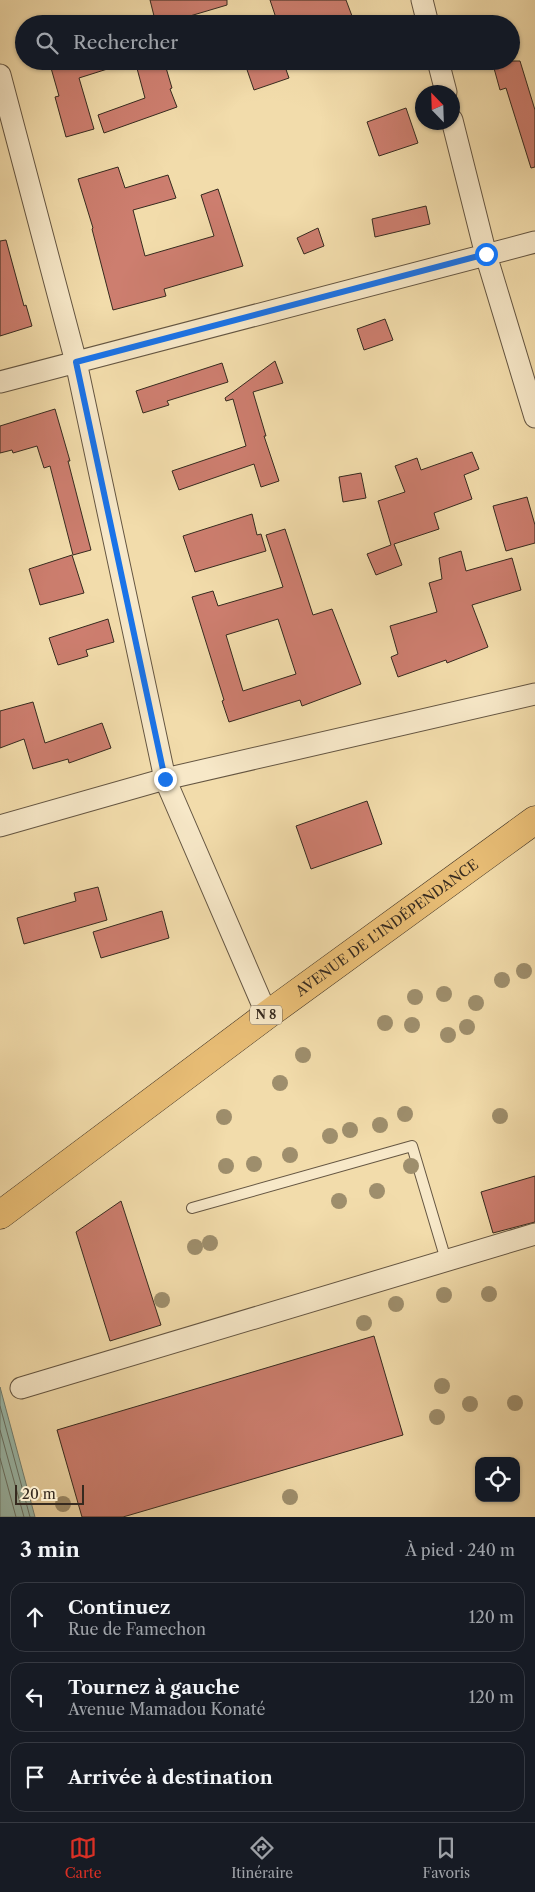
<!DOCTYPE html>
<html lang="fr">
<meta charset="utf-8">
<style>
body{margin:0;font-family:"Libre Caslon Text",serif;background:#242831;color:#f1f3f6}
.controls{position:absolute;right:15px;bottom:15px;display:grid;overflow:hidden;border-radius:10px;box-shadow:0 1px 4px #0004}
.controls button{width:45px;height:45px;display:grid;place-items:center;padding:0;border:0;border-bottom:1px solid #363941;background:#171b24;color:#f1f3f6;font:25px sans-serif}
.compass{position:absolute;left:415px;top:85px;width:45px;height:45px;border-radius:50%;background:#171b24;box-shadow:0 1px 4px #0004;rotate:337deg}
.scale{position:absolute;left:15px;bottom:12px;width:69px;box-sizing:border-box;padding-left:5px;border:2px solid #362a1f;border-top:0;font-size:14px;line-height:18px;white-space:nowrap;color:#362a1f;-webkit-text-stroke:4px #f7e8c8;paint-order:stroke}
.stop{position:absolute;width:15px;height:15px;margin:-11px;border:4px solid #1a73e8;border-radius:50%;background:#fff}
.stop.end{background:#1a73e8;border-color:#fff;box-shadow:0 1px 5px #0008}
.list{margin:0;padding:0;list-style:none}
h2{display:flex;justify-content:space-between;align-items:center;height:65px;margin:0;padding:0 20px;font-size:21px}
h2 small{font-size:16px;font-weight:400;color:#9ea1a6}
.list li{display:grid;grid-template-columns:32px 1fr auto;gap:15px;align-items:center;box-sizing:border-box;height:70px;margin:0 10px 10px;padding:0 10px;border:1px solid #363941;border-radius:15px}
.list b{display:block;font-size:19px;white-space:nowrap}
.list p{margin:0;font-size:16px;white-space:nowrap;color:#9ea1a6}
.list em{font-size:16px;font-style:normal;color:#9ea1a6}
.icon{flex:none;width:28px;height:28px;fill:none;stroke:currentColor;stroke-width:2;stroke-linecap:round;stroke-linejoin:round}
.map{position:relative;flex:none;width:535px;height:1517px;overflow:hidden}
.search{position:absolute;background:#171b24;box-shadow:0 1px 4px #0004;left:15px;right:15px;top:15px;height:55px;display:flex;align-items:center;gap:12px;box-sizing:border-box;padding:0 18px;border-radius:28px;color:#9ea1a6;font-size:19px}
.sheet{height:305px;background:#171b24}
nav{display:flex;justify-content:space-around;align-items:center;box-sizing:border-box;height:70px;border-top:1px solid #363941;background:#171b24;font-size:14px;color:#9ea1a6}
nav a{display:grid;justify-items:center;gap:2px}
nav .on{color:#d93025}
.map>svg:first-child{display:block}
.water{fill:#9bbbad;stroke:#738174}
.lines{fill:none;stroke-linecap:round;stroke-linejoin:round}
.shore{stroke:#687266;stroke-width:1}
.building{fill:#cd7e6f;stroke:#362a1f;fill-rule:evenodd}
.service-casing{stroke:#655642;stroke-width:12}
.minor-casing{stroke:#655642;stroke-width:23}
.trunk-casing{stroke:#362a1f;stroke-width:29}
.service{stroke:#f7e8c8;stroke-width:10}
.minor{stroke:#f7e8c8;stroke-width:21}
.trunk{stroke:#e9be76;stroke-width:28}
.tree{fill:#9e8e6c}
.route{stroke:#1a73e8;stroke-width:6}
.labels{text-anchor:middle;stroke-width:5;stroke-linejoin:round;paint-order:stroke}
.shield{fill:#f7e8c8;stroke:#706352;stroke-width:1}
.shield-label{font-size:12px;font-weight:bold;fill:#362a1f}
.street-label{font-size:14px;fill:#362a1f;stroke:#f7e8c8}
</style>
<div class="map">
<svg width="535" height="1517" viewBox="0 0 535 1517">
<rect width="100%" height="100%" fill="#f2dcab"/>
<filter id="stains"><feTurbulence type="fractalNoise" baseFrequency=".004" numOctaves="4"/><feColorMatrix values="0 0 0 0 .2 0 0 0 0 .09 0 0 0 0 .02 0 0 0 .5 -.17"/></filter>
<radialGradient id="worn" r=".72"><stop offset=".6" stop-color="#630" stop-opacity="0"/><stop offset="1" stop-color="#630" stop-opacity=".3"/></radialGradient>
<!-- water -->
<path class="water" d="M0 1387 35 1517H0Z"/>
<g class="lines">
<!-- shore -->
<path class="shore" d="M0 1406 30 1517
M0 1430 24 1517
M0 1458 16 1517"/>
</g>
<!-- building -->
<path class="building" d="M150 0H227V5L163 24H156Z
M270 0H346L355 24H278Z
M49 61H119L120 65 79 78 94 129 66 137 55 97 59 96Z
M135 61H164L172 88 170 89 177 107 104 133 98 115 145 98Z
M244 61H283L289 78 254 90Z
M492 61H520L535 110V167L531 168 506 88 500 90Z
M406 108 418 143 379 156 367 122Z
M118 167 125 188 168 175 176 198 133 210 145 256 214 236 201 195 218 189 243 266 164 289 166 296 113 310 92 229 93 228 78 179Z
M426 206 430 224 375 237 372 219Z
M318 228 324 246 304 254 297 238Z
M6 240 24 306 26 305 32 326 0 336V241Z
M385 319 393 340 364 350 357 329Z
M275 361 283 383 253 392 266 436H264L279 481 261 487 254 464 179 490 172 471 246 446 233 399 226 401 225 398Z
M222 363 228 382 167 401 169 405 143 413 136 391Z
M55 409 70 461H68L91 550 73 555 50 466 44 468 37 446 13 453 12 450 0 453V426Z
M472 452 479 469 464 475 472 499 434 513 439 529 394 544 402 565 376 575 367 554 391 545 378 501 405 492 395 466 417 458 421 470Z
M361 473 366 498 343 502 339 477Z
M527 497 535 525V543L506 551 493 506Z
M252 514 257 535 261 534 266 551 195 572 183 536Z
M285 529 313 615 332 609 361 684 302 706 300 700 229 722 222 701 224 700 192 597 213 591 218 606 283 587 266 535ZM278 619 296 674 243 691 226 635Z
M461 551 466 571 512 558 521 590 472 605 488 647 447 663 446 660 398 677 391 657 398 654 390 626 437 612 429 583 442 579 439 558Z
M72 555 84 593 40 605 29 569Z
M108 619 114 642 86 650 88 656 58 665 49 638Z
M33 702 45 743 102 723 111 748 69 763 68 759 33 769 24 739 0 748V711Z
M367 801 382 844 311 869 296 826Z
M98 887 107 920 24 944 17 918 76 901 74 893Z
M162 911 169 938 101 958 93 932Z
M535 1176V1222L493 1233 481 1192Z
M121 1201 161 1325 110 1341 76 1232Z
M374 1336 403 1435 123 1517H82L57 1430Z"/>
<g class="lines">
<!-- service casing -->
<g class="service-casing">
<path id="service" d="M192 1208 412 1146 446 1260"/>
</g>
<!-- minor casing -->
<g class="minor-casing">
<path id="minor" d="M422 0 428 24
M438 61 446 92
M0 75 76 362 165 779 267 1015
M452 120 486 255 535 417
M0 382 535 242
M0 826 165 779 535 694
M21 1388 535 1234"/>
</g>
<!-- trunk casing -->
<g class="trunk-casing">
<g id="trunk">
<path id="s1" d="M0 1215 267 1015 535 820"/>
</g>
</g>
<!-- service -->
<use href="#service" class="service"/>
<!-- minor -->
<use href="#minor" class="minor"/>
<!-- trunk -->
<use href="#trunk" class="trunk"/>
</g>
<!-- trees -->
<g class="tree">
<circle cx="524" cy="971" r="8"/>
<circle cx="502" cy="980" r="8"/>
<circle cx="444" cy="994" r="8"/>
<circle cx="415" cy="997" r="8"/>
<circle cx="476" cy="1003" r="8"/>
<circle cx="385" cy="1023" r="8"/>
<circle cx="412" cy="1025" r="8"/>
<circle cx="467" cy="1027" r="8"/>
<circle cx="448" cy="1035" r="8"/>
<circle cx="303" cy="1055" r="8"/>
<circle cx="280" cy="1083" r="8"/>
<circle cx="405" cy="1114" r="8"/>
<circle cx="500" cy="1116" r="8"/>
<circle cx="224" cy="1117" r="8"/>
<circle cx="380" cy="1125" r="8"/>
<circle cx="350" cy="1130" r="8"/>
<circle cx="330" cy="1136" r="8"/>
<circle cx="290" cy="1155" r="8"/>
<circle cx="254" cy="1164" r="8"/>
<circle cx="226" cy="1166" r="8"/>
<circle cx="411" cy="1166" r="8"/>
<circle cx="377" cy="1191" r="8"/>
<circle cx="339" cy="1201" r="8"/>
<circle cx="210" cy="1243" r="8"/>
<circle cx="195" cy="1247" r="8"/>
<circle cx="489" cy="1294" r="8"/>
<circle cx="444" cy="1295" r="8"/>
<circle cx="162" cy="1300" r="8"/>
<circle cx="396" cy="1304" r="8"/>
<circle cx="364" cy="1323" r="8"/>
<circle cx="442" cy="1386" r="8"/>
<circle cx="515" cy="1403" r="8"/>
<circle cx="470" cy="1404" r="8"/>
<circle cx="437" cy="1417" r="8"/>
<circle cx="290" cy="1497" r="8"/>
<circle cx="63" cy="1504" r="8"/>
</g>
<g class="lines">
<!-- route -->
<path class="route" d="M165 779 76 362 486 254"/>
</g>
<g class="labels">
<!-- shield labels -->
<rect class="shield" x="250" y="1005.5" width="32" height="19" rx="4"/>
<g class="shield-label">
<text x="266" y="1019">N 8</text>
</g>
<!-- street labels -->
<g class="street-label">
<text dy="5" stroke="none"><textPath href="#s1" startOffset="482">AVENUE DE L'INDÉPENDANCE</textPath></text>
</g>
</g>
<rect width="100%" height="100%" filter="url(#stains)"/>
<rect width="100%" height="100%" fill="url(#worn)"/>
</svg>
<div class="controls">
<button><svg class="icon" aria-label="locate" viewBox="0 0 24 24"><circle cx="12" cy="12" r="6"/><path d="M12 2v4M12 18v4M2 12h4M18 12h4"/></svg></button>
</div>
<svg class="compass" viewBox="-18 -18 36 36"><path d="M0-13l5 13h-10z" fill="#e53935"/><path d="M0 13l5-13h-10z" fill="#9ea1a6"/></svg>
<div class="scale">20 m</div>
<div class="stop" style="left:486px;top:254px"></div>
<div class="stop end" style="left:165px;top:779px"></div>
<div class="search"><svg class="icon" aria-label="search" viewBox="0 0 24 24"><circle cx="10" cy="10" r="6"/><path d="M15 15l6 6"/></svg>Rechercher</div>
</div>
<section class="sheet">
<h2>3 min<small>À pied · 240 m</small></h2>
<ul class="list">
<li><svg class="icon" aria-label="ahead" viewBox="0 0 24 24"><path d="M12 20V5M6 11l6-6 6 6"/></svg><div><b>Continuez</b><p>Rue de Famechon</p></div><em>120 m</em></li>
<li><svg class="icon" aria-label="left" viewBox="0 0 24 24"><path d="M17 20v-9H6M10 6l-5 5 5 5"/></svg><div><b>Tournez à gauche</b><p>Avenue Mamadou Konaté</p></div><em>120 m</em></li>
<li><svg class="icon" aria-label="arrive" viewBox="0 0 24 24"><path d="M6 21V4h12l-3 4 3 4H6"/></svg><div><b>Arrivée à destination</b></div></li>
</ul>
</section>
<nav>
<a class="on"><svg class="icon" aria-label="map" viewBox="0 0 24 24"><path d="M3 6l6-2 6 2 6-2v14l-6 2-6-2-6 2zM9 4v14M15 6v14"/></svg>Carte</a>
<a><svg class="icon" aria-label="directions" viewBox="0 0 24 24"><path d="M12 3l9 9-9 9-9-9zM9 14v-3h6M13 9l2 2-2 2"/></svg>Itinéraire</a>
<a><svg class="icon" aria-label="saved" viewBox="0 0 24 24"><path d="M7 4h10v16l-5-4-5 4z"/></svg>Favoris</a>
</nav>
